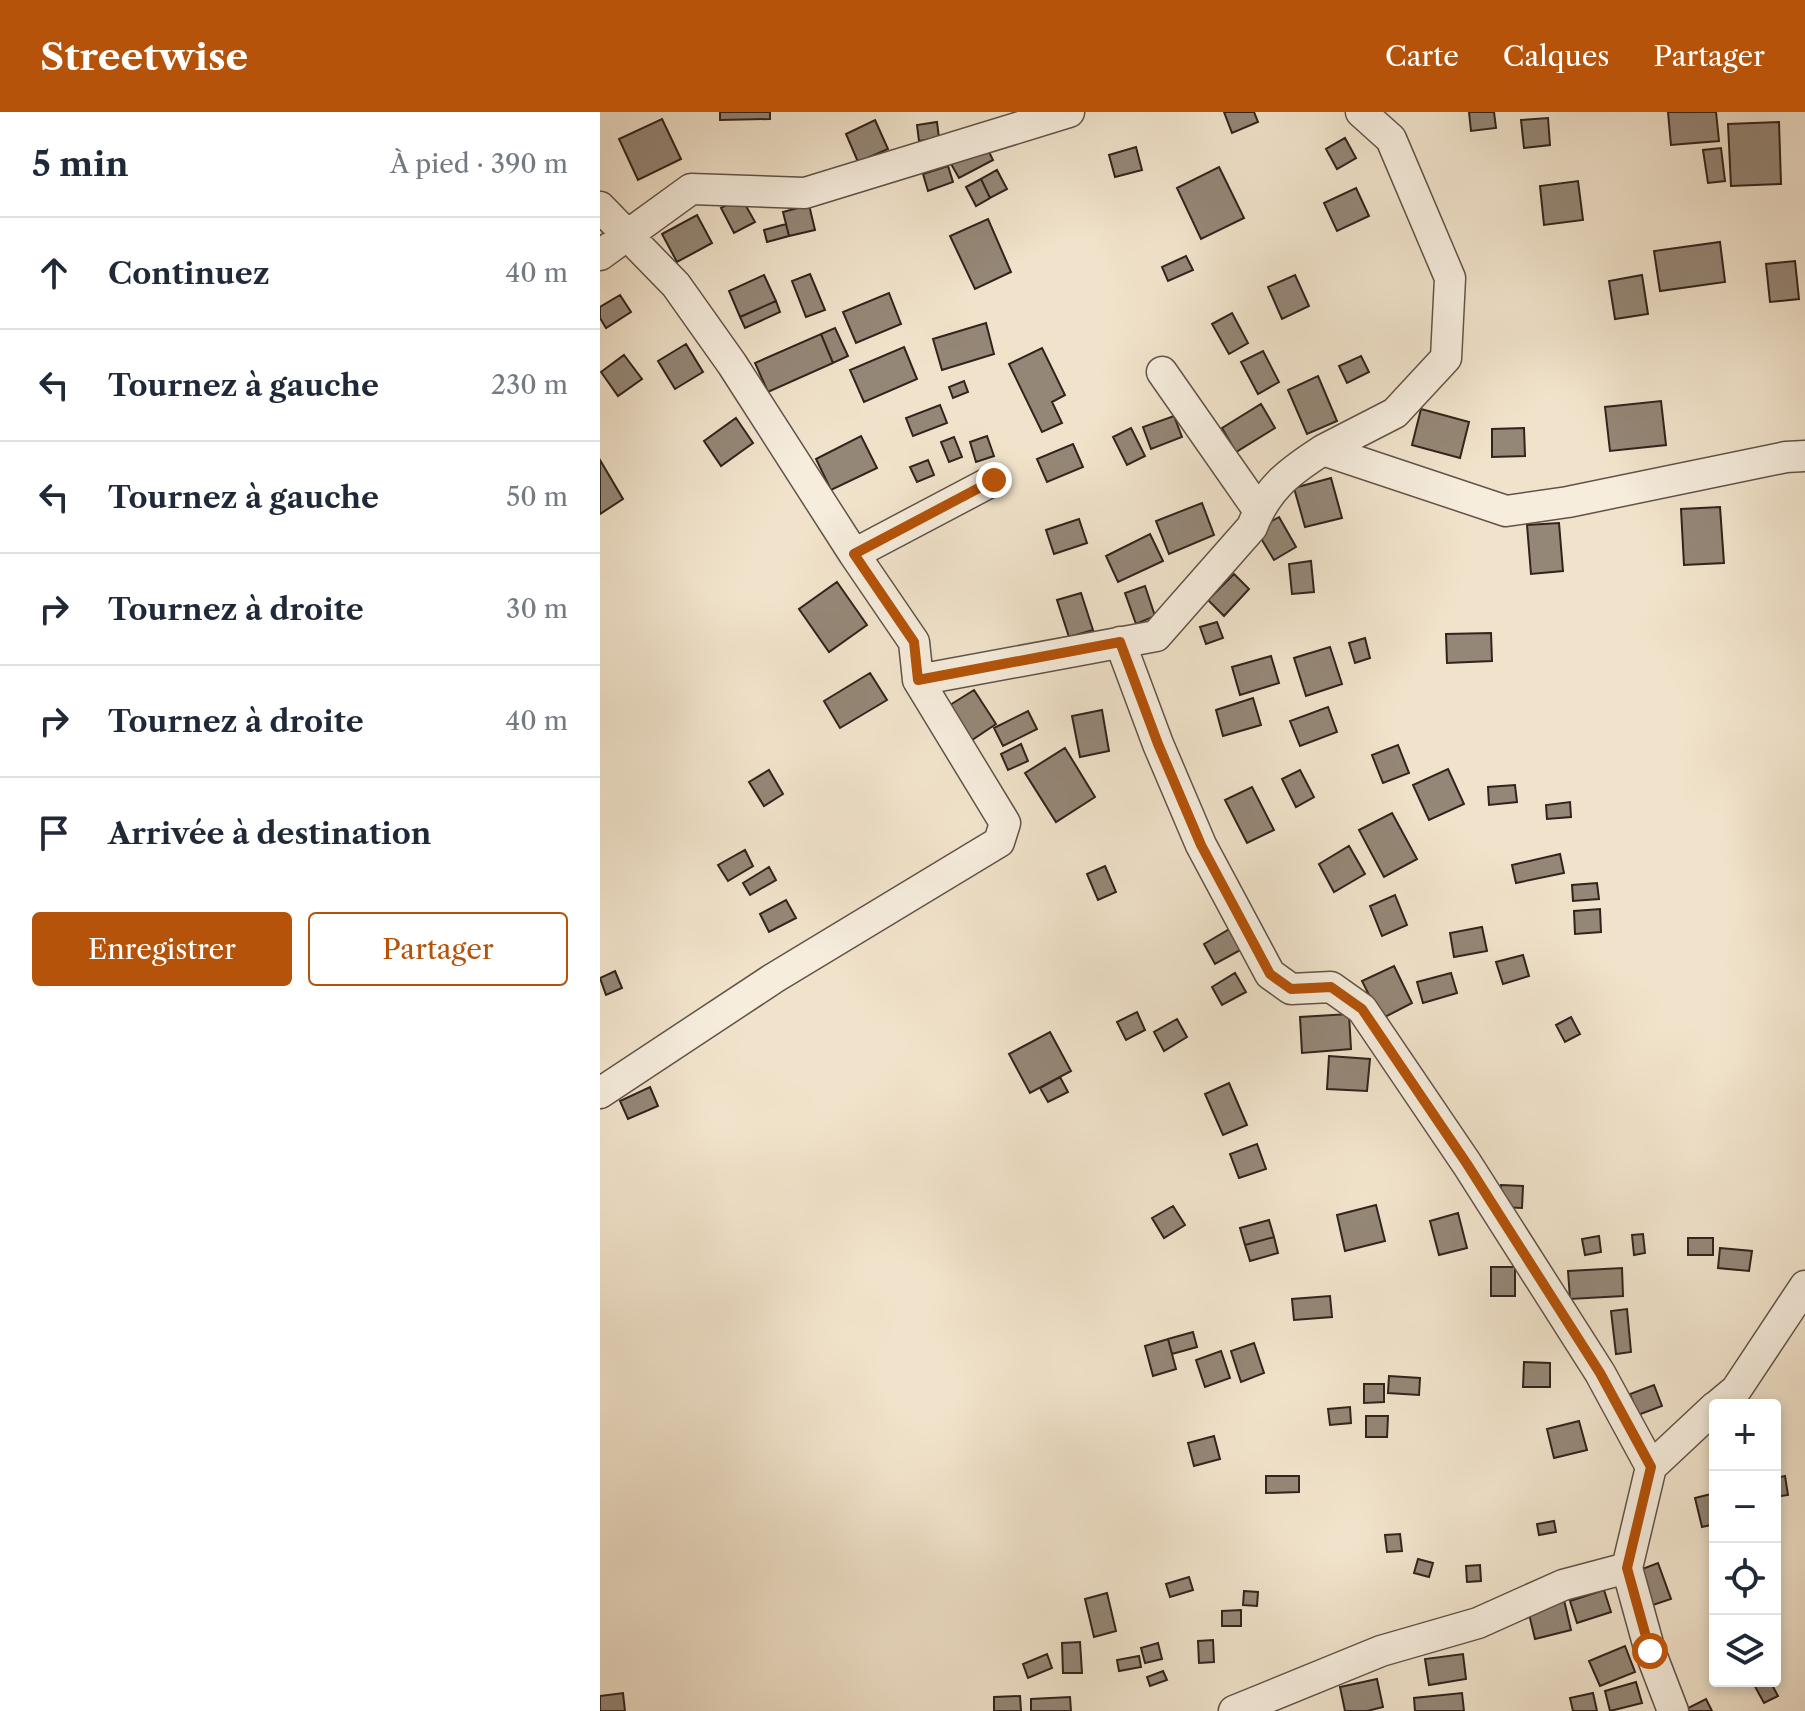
<!DOCTYPE html>
<html lang="fr">
<meta charset="utf-8">
<style>
body{margin:0;font-family:"Libre Caslon Text",serif;background:#f2f2f3;color:#1f2937}
.controls{position:absolute;right:24px;bottom:24px;display:grid;overflow:hidden;border-radius:8px;box-shadow:0 4px 12px #0003}
.controls button{width:72px;height:72px;display:grid;place-items:center;padding:0;border:0;border-bottom:2px solid #e0e1e3;background:#fff;color:#1f2937;font:40px sans-serif}
.stop{position:absolute;width:24px;height:24px;margin:-18px;border:6px solid #b45309;border-radius:50%;background:#fff}
.stop.end{background:#b45309;border-color:#fff;box-shadow:0 2px 8px #0008}
.list{margin:0;padding:0;list-style:none}
h2{display:flex;justify-content:space-between;align-items:center;height:104px;margin:0;padding:0 32px;font-size:34px}
h2 small{font-size:26px;font-weight:400;color:#747a83}
.list li{display:grid;grid-template-columns:52px 1fr auto;gap:24px;align-items:center;box-sizing:border-box;height:112px;padding:0 32px;border-top:2px solid #e0e1e3}
.list b{display:block;font-size:30px;white-space:nowrap}
.list em{font-size:26px;font-style:normal;color:#747a83}
.actions{display:flex;gap:16px;padding:24px 32px}
.actions a{flex:1;padding:18px 0;border:2px solid #b45309;border-radius:8px;text-align:center;font-size:28px;color:#b45309}
.actions .main{background:#b45309;color:#fff}
.icon{flex:none;width:44px;height:44px;fill:none;stroke:currentColor;stroke-width:2;stroke-linecap:round;stroke-linejoin:round}
.map{position:relative;flex:none;width:1205px;height:1599px;overflow:hidden}
header{display:flex;align-items:center;gap:48px;box-sizing:border-box;height:112px;padding:0 40px;background:#b45309;color:#fff}
header strong{font-size:38px}
nav{display:flex;gap:44px;margin-inline-start:auto;font-size:28px}
main{display:flex}
aside{flex:1;background:#fff}
.map>svg:first-child{display:block}
.building{fill:#958777;stroke:#31231d;stroke-width:2}
.lines{fill:none;stroke-linecap:round;stroke-linejoin:round}
.minor-casing{stroke:#615348;stroke-width:33}
.minor{stroke:#f6eddd;stroke-width:30}
.route{stroke:#b45309;stroke-width:10}
</style>
<header>
<strong>Streetwise</strong>
<nav><a>Carte</a><a>Calques</a><a>Partager</a></nav>
</header>
<main>
<aside>
<h2>5 min<small>À pied · 390 m</small></h2>
<ul class="list">
<li><svg class="icon" aria-label="ahead" viewBox="0 0 24 24"><path d="M12 20V5M6 11l6-6 6 6"/></svg><div><b>Continuez</b></div><em>40 m</em></li>
<li><svg class="icon" aria-label="left" viewBox="0 0 24 24"><path d="M17 20v-9H6M10 6l-5 5 5 5"/></svg><div><b>Tournez à gauche</b></div><em>230 m</em></li>
<li><svg class="icon" aria-label="left" viewBox="0 0 24 24"><path d="M17 20v-9H6M10 6l-5 5 5 5"/></svg><div><b>Tournez à gauche</b></div><em>50 m</em></li>
<li><svg class="icon" aria-label="right" viewBox="0 0 24 24"><path d="M7 20v-9h11M14 6l5 5-5 5"/></svg><div><b>Tournez à droite</b></div><em>30 m</em></li>
<li><svg class="icon" aria-label="right" viewBox="0 0 24 24"><path d="M7 20v-9h11M14 6l5 5-5 5"/></svg><div><b>Tournez à droite</b></div><em>40 m</em></li>
<li><svg class="icon" aria-label="arrive" viewBox="0 0 24 24"><path d="M6 21V4h12l-3 4 3 4H6"/></svg><div><b>Arrivée à destination</b></div></li>
</ul>
<div class="actions"><a class="main">Enregistrer</a><a>Partager</a></div>
</aside>
<div class="map">
<svg width="1205" height="1599" viewBox="0 0 1205 1599">
<rect width="100%" height="100%" fill="#f1e3cb"/>
<filter id="stains"><feTurbulence type="fractalNoise" baseFrequency=".0025" numOctaves="4"/><feColorMatrix values="0 0 0 0 .2 0 0 0 0 .09 0 0 0 0 .02 0 0 0 .5 -.17"/></filter>
<radialGradient id="worn" r=".72"><stop offset=".6" stop-color="#630" stop-opacity="0"/><stop offset="1" stop-color="#630" stop-opacity=".3"/></radialGradient>
<!-- building -->
<path class="building" d="M120 0H170V7L120 8Z
M624 0H654L658 10 632 21Z
M869 0H894L896 16 871 19Z
M1068 0H1116L1119 29 1071 33Z
M948 6 950 33 924 36 921 8Z
M62 7 81 47 38 68 19 27Z
M275 8 288 37 258 50 246 22Z
M337 10 339 26 319 29 317 13Z
M1179 10 1181 72 1131 74 1128 12Z
M745 26 756 46 737 57 726 37Z
M386 34 393 48 359 66 351 52Z
M536 35 542 58 515 65 509 43Z
M1121 36 1125 69 1108 71 1103 38Z
M348 54 353 70 328 79 323 62Z
M619 55 644 106 601 127 577 76Z
M397 58 407 77 390 86 381 67Z
M381 67 390 86 376 94 366 75Z
M978 69 983 108 944 113 940 74Z
M756 76 769 104 737 119 724 91Z
M141 85 155 110 134 121 121 96Z
M209 93 215 118 189 124 183 100Z
M97 103 112 131 77 150 62 122Z
M388 107 411 160 375 177 350 124Z
M186 112 189 124 167 130 164 118Z
M1120 130 1125 170 1060 179 1054 139Z
M586 144 593 158 568 169 562 155Z
M1195 149 1199 187 1170 190 1166 152Z
M210 162 225 198 206 205 192 169Z
M164 163 176 189 140 205 129 179Z
M695 163 709 194 682 207 668 175Z
M1042 163 1048 202 1015 207 1009 169Z
M289 181 301 212 256 231 243 200Z
M20 183 31 200 6 216 0 206V195Z
M176 189 180 200 145 216 140 205Z
M632 201 648 231 629 242 612 212Z
M386 211 394 242 342 258 333 227Z
M235 216 248 244 233 251 221 222Z
M221 222 233 251 168 280 155 251Z
M86 232 103 260 75 277 58 249Z
M304 235 317 267 264 290 250 258Z
M442 236 465 283 452 290 462 311 442 320 409 252Z
M663 239 679 270 658 282 641 250Z
M24 243 42 267 18 284 1 260Z
M761 244 769 260 747 271 739 254Z
M718 264 737 309 707 322 688 278Z
M364 269 368 280 353 286 349 275Z
M1061 289 1066 333 1010 339 1005 295Z
M661 292 675 316 636 340 622 316Z
M340 293 347 311 313 324 306 306Z
M821 297 869 310 860 346 812 333Z
M574 304 582 325 551 337 543 315Z
M136 306 153 331 121 354 104 329Z
M531 316 545 344 527 353 513 325Z
M924 316 925 344 892 345V317Z
M261 324 277 356 231 378 216 347Z
M387 324 394 344 376 350 370 330Z
M354 325 362 345 349 350 341 330Z
M473 332 483 355 447 370 437 347Z
M0 348 23 387 0 402Z
M328 348 334 363 317 370 310 355Z
M731 366 742 406 705 415 694 376Z
M602 391 614 423 569 442 556 409Z
M1120 395 1124 451 1084 453 1081 397Z
M679 405 696 435 674 448 656 418Z
M479 407 487 431 454 442 446 418Z
M959 411 963 459 931 462 927 413Z
M550 422 563 449 518 470 506 444Z
M711 449 714 480 692 482 689 452Z
M634 462 649 477 624 504 608 488Z
M237 470 267 513 229 540 199 497Z
M545 474 555 504 536 512 525 481Z
M481 481 493 518 469 525 457 488Z
M617 510 623 526 606 532 600 515Z
M891 521 892 549 847 551 846 522Z
M765 526 770 546 755 551 749 531Z
M730 535 742 572 706 584 694 546Z
M671 544 679 571 640 583 632 555Z
M270 561 287 588 240 616 224 589Z
M374 578 396 612 372 628 350 593Z
M653 586 661 613 623 624 616 598Z
M728 595 737 620 700 634 690 609Z
M502 598 509 639 480 645 472 604Z
M428 599 437 617 403 634 394 616Z
M421 632 428 649 408 658 401 642Z
M798 633 809 661 783 671 772 643Z
M465 636 495 685 456 710 425 661Z
M848 657 864 692 829 708 813 673Z
M169 658 183 682 164 694 149 670Z
M700 658 714 685 696 695 682 667Z
M915 673 917 690 889 693 888 675Z
M652 675 674 718 647 731 625 688Z
M970 690 971 705 947 707 946 693Z
M792 701 817 747 784 765 759 718Z
M749 734 765 762 734 780 719 752Z
M145 738 153 754 128 769 118 753Z
M960 742 964 761 916 771 912 753Z
M505 754 516 780 498 788 487 762Z
M169 755 176 768 150 783 143 771Z
M997 771 999 787 973 789 972 773Z
M795 783 807 813 782 824 770 794Z
M186 788 196 806 169 820 160 802Z
M1000 797 1001 820 975 822 974 799Z
M633 815 644 836 615 852 604 832Z
M882 815 887 839 854 845 850 821Z
M923 843 929 864 903 872 896 850Z
M794 854 812 891 781 907 762 869Z
M15 859 22 876 6 883 0 866Z
M635 861 646 880 622 893 612 875Z
M851 861 857 881 823 891 817 870Z
M537 900 545 918 526 928 517 910Z
M749 902 751 937 702 941 700 905Z
M971 905 980 922 965 930 956 913Z
M577 907 587 925 564 939 554 920Z
M450 920 471 959 430 981 409 942Z
M729 944 770 947 767 979 727 977Z
M460 965 468 980 448 990 440 976Z
M629 971 647 1013 623 1023 605 982Z
M50 975 58 994 28 1007 20 989Z
M657 1032 666 1057 639 1066 630 1042Z
M901 1073 923 1074 922 1096 900 1095Z
M776 1093 785 1129 745 1139 737 1103Z
M573 1094 585 1113 564 1126 552 1106Z
M858 1101 867 1136 839 1143 830 1109Z
M669 1108 674 1125 645 1133 640 1116Z
M1043 1122 1045 1141 1034 1143 1032 1123Z
M999 1124 1001 1140 985 1143 982 1127Z
M674 1125 678 1141 650 1149 645 1133Z
M1088 1126H1113V1143H1088Z
M1120 1136 1152 1139 1149 1159 1118 1156Z
M891 1155H915V1184H891Z
M1022 1156 1023 1184 970 1187 968 1159Z
M730 1184 732 1205 694 1208 692 1187Z
M1027 1197 1031 1240 1016 1242 1011 1199Z
M593 1220 597 1235 572 1242 568 1227Z
M568 1227 576 1257 553 1264 545 1234Z
M654 1231 664 1261 641 1270 631 1239Z
M621 1239 630 1266 605 1275 596 1248Z
M924 1250 950 1251V1275H923Z
M789 1264 820 1266 819 1283 788 1281Z
M764 1272H784V1290L764 1291Z
M1054 1273 1062 1294 1038 1303 1030 1282Z
M750 1295 751 1311 730 1313 728 1297Z
M766 1304H788L787 1325H766Z
M979 1309 987 1338 954 1346 947 1317Z
M614 1324 620 1347 594 1354 588 1331Z
M666 1364H699V1380L666 1381Z
M1185 1364 1188 1383 1175 1385V1366Z
M1115 1381V1412L1102 1415 1095 1386Z
M954 1409 956 1420 939 1423 937 1412Z
M800 1422 802 1439 787 1440 785 1423Z
M818 1447 833 1451 829 1465 814 1461Z
M1058 1451 1071 1487 1041 1497 1029 1462Z
M880 1453 881 1469 867 1470 866 1454Z
M589 1465 593 1478 570 1485 566 1472Z
M1004 1478 1011 1500 977 1511 970 1489Z
M644 1479 658 1480 657 1494 643 1493Z
M507 1481 516 1519 494 1525 485 1487Z
M964 1488 971 1518 935 1527 928 1498Z
M641 1498V1514H622V1499Z
M613 1528 614 1550 599 1551 598 1529Z
M480 1530 482 1561H463L462 1531Z
M558 1531 562 1547 545 1551 541 1536Z
M1025 1534 1035 1560 1000 1574 989 1549Z
M447 1542 452 1556 428 1566 423 1552Z
M863 1542 866 1567 829 1573 825 1547Z
M539 1544 541 1555 519 1559 517 1548Z
M563 1559 567 1568 550 1574 547 1565Z
M777 1567 783 1595 767 1599H745L740 1575Z
M1152 1569H1170L1178 1584 1164 1591Z
M1036 1570 1042 1591 1010 1599 1005 1579Z
M23 1581 25 1599H0V1584Z
M862 1581 864 1599H815L814 1586Z
M993 1581 997 1599H973L970 1586Z
M420 1584 421 1599H394V1585Z
M470 1585 471 1599H431V1587Z
M1106 1587 1112 1599H1084V1598Z"/>
<g class="lines">
<!-- minor casing -->
<g class="minor-casing">
<path id="minor" d="M0 95 76 173 132 252 254 442 314 530 318 568 405 711 399 730 174 866 0 981
M0 143 91 77 205 81 469 0
M562 260 659 399
M723 338 795 301 846 246 850 166 791 27 761 0
M254 442 394 368
M520 530 558 632 601 733 670 862 691 877 731 875 762 897 867 1052 1000 1261 1051 1355 1027 1456 1050 1539 1073 1599
M318 568 556 524 652 415C667 376 689 360 723 338L906 399 968 390 1186 345 1205 344
M1118 1293 1136 1278 1205 1174
M1051 1355 1115 1295
M634 1599 781 1539 878 1511 963 1473 1027 1456"/>
</g>
<!-- minor -->
<use href="#minor" class="minor"/>
</g>
<g class="lines">
<!-- route -->
<path class="route" d="M394 368 254 442 314 530 318 568 520 530 558 632 601 733 670 862 691 877 731 875 762 897 867 1052 1000 1261 1051 1355 1027 1456 1050 1539"/>
</g>
<rect width="100%" height="100%" filter="url(#stains)"/>
<rect width="100%" height="100%" fill="url(#worn)"/>
</svg>
<div class="controls">
<button>+</button>
<button>−</button>
<button><svg class="icon" aria-label="locate" viewBox="0 0 24 24"><circle cx="12" cy="12" r="6"/><path d="M12 2v4M12 18v4M2 12h4M18 12h4"/></svg></button>
<button><svg class="icon" aria-label="layers" viewBox="0 0 24 24"><path d="M12 4l9 5-9 5-9-5zM3 14l9 5 9-5"/></svg></button>
</div>
<div class="stop" style="left:1050px;top:1539px"></div>
<div class="stop end" style="left:394px;top:368px"></div>
</div>
</main>
